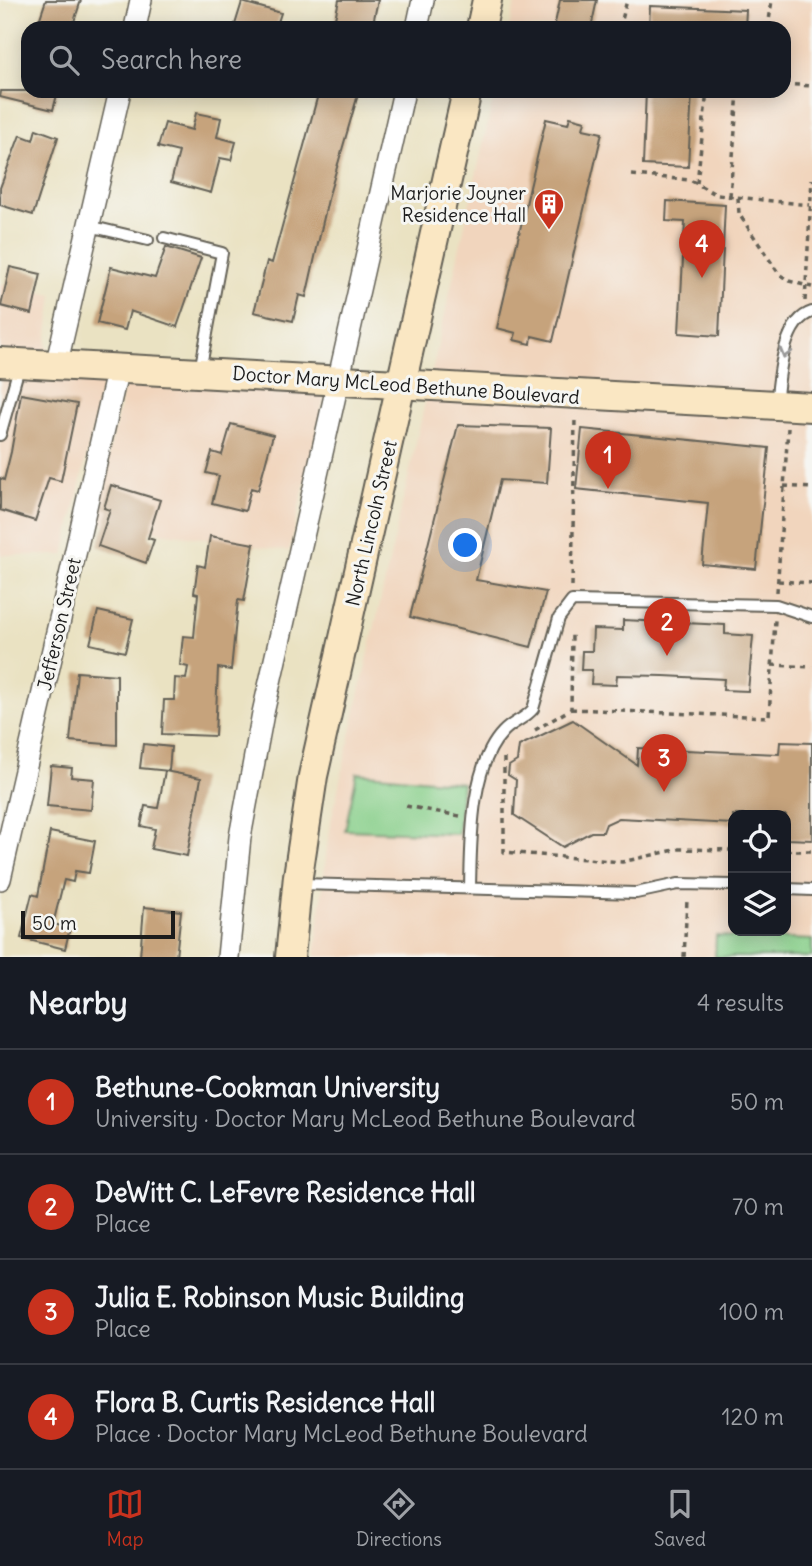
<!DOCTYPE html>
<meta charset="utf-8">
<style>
body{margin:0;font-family:Delius,sans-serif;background:#242831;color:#f1f3f6}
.controls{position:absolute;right:21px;bottom:21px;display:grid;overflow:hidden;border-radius:14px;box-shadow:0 4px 18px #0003}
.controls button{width:63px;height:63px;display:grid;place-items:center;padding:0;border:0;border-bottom:2px solid #363941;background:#171b24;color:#f1f3f6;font:35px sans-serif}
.scale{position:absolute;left:21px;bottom:18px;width:154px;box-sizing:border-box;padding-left:7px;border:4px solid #1c1c1c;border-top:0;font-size:19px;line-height:24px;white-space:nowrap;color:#1c1c1c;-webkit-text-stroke:5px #f6f6f2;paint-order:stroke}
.you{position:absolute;left:466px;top:546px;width:24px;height:24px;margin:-18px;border:5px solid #fff;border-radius:50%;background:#1a73e8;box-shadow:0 0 0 10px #1a73e833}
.badge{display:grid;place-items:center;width:46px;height:46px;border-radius:50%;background:#c8321e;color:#fff;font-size:23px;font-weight:700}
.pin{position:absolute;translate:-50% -58px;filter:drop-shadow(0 2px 4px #0008)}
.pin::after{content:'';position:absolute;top:37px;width:24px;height:21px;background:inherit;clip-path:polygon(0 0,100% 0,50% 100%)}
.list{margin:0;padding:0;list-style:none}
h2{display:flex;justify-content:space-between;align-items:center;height:91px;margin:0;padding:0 28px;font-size:30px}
h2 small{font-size:23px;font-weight:400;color:#9ea1a6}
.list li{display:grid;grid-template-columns:46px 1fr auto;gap:21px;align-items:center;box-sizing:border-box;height:105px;padding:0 28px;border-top:2px solid #363941}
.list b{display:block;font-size:26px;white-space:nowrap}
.list p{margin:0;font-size:23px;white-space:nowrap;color:#9ea1a6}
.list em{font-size:23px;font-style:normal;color:#9ea1a6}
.icon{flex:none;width:38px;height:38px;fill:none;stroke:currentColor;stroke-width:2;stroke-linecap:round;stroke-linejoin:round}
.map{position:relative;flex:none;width:812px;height:957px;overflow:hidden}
.search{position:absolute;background:#171b24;box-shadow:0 4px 18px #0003;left:21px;right:21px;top:21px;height:77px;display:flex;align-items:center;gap:18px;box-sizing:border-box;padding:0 24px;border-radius:21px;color:#9ea1a6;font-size:26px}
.sheet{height:511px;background:#171b24}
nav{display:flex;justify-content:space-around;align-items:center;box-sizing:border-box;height:98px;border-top:2px solid #363941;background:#171b24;font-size:19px;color:#9ea1a6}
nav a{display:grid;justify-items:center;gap:4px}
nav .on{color:#c8321e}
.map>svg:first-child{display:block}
.built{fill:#f1d5bd;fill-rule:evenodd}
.green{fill:#88cf8a;stroke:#527653;stroke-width:2}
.building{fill:#c6a37c}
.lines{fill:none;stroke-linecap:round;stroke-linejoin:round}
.lane-casing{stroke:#646156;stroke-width:14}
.street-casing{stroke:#646156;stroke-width:24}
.secondary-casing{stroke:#646156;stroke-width:32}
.path{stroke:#646156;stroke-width:3.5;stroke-dasharray:5 5;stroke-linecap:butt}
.lane{stroke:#fff;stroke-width:10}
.street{stroke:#fff;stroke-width:21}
.secondary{stroke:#fae7c3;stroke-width:28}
.oneway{stroke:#999}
.labels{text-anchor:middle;stroke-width:6;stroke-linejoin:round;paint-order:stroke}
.poi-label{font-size:19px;fill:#1c1c1c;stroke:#f6f6f2;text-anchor:end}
.street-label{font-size:19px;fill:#1c1c1c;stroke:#f6f6f2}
</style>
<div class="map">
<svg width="812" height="957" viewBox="0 0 812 957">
<rect width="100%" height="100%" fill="#f6f6f2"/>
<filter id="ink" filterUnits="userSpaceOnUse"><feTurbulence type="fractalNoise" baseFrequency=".0143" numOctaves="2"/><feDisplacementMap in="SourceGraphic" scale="14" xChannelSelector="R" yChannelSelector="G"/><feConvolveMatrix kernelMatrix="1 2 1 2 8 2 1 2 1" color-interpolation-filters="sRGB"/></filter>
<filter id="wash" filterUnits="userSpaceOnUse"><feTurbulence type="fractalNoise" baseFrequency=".00686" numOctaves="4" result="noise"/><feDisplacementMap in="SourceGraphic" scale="28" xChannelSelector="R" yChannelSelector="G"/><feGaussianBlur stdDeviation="1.57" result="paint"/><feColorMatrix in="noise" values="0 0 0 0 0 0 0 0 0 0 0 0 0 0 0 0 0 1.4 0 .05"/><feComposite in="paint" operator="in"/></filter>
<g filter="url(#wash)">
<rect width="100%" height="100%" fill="#eae2c2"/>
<!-- built -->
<path class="built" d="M516 0H812V957H315L329 830 495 91H784V28H509ZM733 815H786V931H733Z
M0 284 53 295 46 348H49L48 354 0 351Z
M0 374 104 379 64 555H0Z
M126 380 326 390 289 551 93 522Z"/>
<!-- green -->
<path class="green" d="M357 773 462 783 458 834 345 830Z
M716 936 812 940V957H715Z"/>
<g id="blocks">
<!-- building -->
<path class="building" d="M46 0H81L72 28 39 21Z
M339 0H378L372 28H333Z
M560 0H597L591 28H554Z
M242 2 281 13 276 28H234Z
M650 6 746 10 745 28H649Z
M1 91H58L53 110 0 97Z
M319 91H359L329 195 306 297 299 295 293 321 254 312 267 261 272 263Z
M646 91H692L688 167 643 165Z
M196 113 221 118 217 137 236 142 231 160 220 158 211 193 171 182 179 152 158 147 165 123 192 130Z
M570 117 585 121 583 129 602 133 553 341 532 336 531 344 514 340 516 333 497 328 546 119 568 124Z
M36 129 58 137 33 215 0 205V188L20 135 33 140Z
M667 201 725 205 719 336 679 333 685 222 666 221Z
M166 247 201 258 177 327 130 311 125 330 97 323 111 267 155 278Z
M10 267 41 274 32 314 1 306Z
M21 394 77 404 61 481 49 478 35 521 0 510V478L4 480 11 452Z
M231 424 273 435 258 490 251 488 245 511 212 503 219 476 206 473 212 452 222 455Z
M458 425 551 428 547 483 500 480 476 580 546 592 531 647 410 617Z
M582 429 769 448 756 569 702 564 708 503 576 489Z
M111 485 160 500 148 538 154 540 146 563 98 546 110 510 104 508Z
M210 536 254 544 244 601 238 600 231 670 218 668 215 736 162 734 164 700H174L175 678 186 679 188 667 180 665 183 636 194 637 198 594 194 593 198 565 205 567Z
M98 611 133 619 125 652 90 644Z
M623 620 725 625V634L753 636 748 691 723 690 724 679 664 676 617 675 616 685 591 684 592 670H581L582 651H592L593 629 623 630Z
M77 672 117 675V745L70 741Z
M573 720 637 765 638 748 779 754 780 742 812 743V840L786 839V815H733V824L619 818 606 824 603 832H591L563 847 514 815 516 780 508 775 509 766 517 761 519 746Z
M143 744 171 747 169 771 140 768Z
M51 766 72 768 71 777 94 779 91 810 47 806Z
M165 771 201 778 187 856 151 849 155 829 141 826 145 806 158 808Z
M50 832 95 841 89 873 75 871 73 882 64 880 53 924 70 928 65 949 21 938 32 894 38 896Z
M144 907 181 911 176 957H140Z"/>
</g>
</g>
<g filter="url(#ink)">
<use href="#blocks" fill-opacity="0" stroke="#646156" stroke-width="2"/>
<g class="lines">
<!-- lane casing -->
<g class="lane-casing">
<path id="lane" d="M89 226 148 240
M164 238 222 253 200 371
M776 405C779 379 782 321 812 312
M0 435 20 364
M300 884 636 893 678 884 733 885
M470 888C471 844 470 766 503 732 512 722 525 719 533 709L559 618 572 601 776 605 812 617
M786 889 812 890"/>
</g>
<!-- street casing -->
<g class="street-casing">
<path id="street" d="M135 28 141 0
M417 28 423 0
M56 366 120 91
M0 879 118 368
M228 957 240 837 263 713 404 91"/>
</g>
<!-- secondary casing -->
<g class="secondary-casing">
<path id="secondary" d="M481 28 487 0
M0 362 812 407
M290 957 298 876 313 776 467 91"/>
</g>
<!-- path -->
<path class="path" d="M620 28 627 0
M768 28 772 0
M784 84 812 86
M632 175 690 180 717 195 810 205
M697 183 707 91
M730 196 738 91
M738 198 739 214 779 274 789 281 812 287
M805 301 812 179
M784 486 812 488
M778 581 812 583
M572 586 575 418
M777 592 788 428
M772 665 812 667
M571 709 769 717 775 620
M535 730 571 709 572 635
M504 758V852L622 862 679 849 733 850
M406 806 460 816
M786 851H812
M684 957 687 900"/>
<!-- lane -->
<use href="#lane" class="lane"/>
<!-- street -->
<use href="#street" class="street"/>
<!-- secondary -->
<use href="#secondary" class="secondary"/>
</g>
<!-- one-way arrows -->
<defs><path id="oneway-chevron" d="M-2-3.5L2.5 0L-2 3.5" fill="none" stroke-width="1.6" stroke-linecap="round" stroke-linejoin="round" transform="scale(1.75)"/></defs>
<use class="oneway" href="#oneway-chevron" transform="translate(785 353) rotate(106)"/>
</g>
<!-- icons -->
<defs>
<g id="building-pin" transform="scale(1.575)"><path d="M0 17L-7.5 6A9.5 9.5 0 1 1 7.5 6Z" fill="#c8321e" stroke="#f6f6f2"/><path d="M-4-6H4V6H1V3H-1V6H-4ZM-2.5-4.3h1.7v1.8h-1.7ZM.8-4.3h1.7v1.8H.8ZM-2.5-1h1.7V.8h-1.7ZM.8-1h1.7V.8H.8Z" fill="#fff"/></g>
</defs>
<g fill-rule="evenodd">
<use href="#building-pin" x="549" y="204"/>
</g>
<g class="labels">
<!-- poi labels -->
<g class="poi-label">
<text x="526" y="200">Marjorie Joyner<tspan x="526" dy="22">Residence Hall</tspan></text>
</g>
<!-- street labels -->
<g class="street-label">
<text transform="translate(406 385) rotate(4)" y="7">Doctor Mary McLeod Bethune Boulevard</text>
<text transform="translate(371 523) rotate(-77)" y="7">North Lincoln Street</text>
<text transform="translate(59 624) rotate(-77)" y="7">Jefferson Street</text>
</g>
</g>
</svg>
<div class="controls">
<button><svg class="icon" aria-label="locate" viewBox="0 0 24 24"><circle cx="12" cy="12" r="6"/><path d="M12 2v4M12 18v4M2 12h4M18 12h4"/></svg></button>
<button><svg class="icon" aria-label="layers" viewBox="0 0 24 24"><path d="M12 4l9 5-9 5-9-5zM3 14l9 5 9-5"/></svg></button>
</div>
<div class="scale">50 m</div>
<div class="you"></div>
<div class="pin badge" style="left:608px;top:489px">1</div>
<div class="pin badge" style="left:667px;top:656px">2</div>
<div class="pin badge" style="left:664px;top:792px">3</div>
<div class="pin badge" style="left:702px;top:278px">4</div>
<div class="search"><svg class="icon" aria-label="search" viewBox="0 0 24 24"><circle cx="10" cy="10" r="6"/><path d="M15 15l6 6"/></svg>Search here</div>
</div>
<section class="sheet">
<h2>Nearby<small>4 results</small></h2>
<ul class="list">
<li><span class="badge">1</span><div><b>Bethune-Cookman University</b><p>University · Doctor Mary McLeod Bethune Boulevard</p></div><em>50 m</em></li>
<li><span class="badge">2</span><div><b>DeWitt C. LeFevre Residence Hall</b><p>Place</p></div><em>70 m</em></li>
<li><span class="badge">3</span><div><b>Julia E. Robinson Music Building</b><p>Place</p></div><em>100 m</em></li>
<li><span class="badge">4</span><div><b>Flora B. Curtis Residence Hall</b><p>Place · Doctor Mary McLeod Bethune Boulevard</p></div><em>120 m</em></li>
</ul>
</section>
<nav>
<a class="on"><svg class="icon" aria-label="map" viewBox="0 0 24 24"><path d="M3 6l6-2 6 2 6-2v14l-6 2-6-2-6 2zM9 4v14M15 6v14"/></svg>Map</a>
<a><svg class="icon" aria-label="directions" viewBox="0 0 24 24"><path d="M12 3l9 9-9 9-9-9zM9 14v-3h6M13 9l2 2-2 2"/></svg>Directions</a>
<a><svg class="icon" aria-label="saved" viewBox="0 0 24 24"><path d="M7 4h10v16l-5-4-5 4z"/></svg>Saved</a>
</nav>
